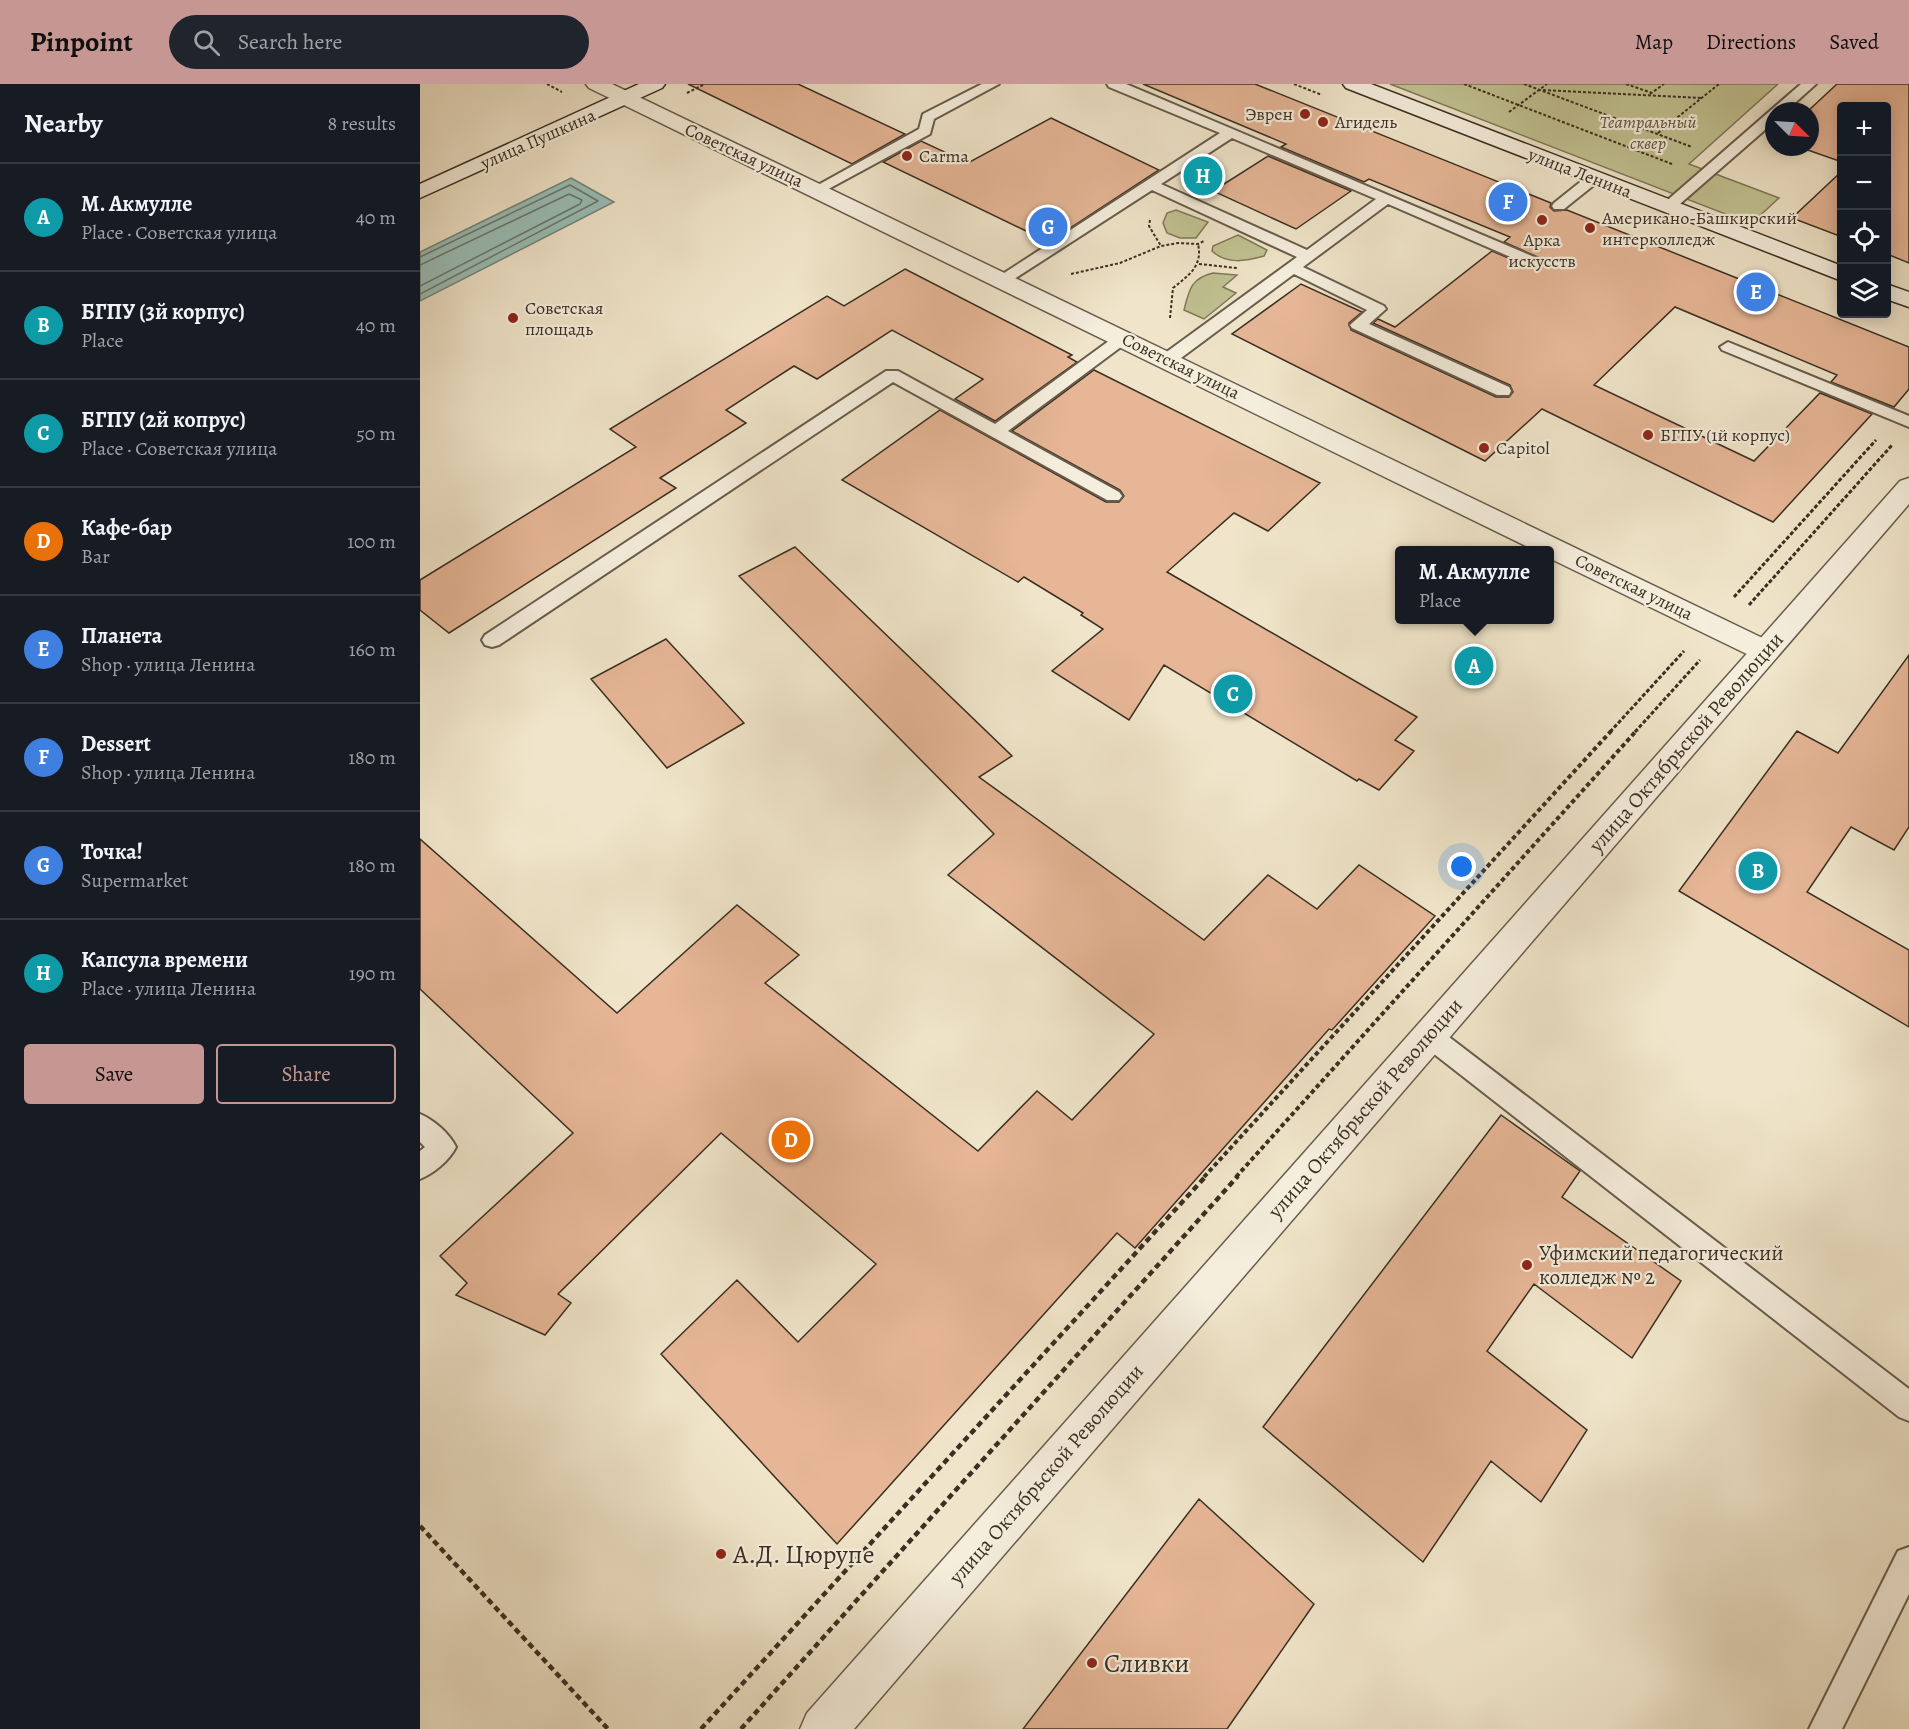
<!DOCTYPE html>
<meta charset="utf-8">
<style>
body{margin:0;font-family:Alegreya,serif;background:#20242c;color:#f1f3f6}
.controls{position:absolute;right:18px;top:18px;display:grid;overflow:hidden;border-radius:6px;box-shadow:0 3px 15px #0003}
.controls button{width:54px;height:54px;display:grid;place-items:center;padding:0;border:0;border-bottom:2px solid #363941;background:#171b24;color:#f1f3f6;font:30px sans-serif}
.compass{position:absolute;left:1345px;top:18px;width:54px;height:54px;border-radius:50%;background:#171b24;box-shadow:0 3px 15px #0003;rotate:114deg}
.you{position:absolute;left:1042px;top:783px;width:21px;height:21px;margin:-15px;border:4px solid #fff;border-radius:50%;background:#1a73e8;box-shadow:0 0 0 9px #1a73e833}
.badge{display:grid;place-items:center;width:39px;height:39px;border-radius:50%;background:#c59692;color:#fff;font-size:20px;font-weight:700}
.pin{position:absolute;translate:-50% -50%;border:3px solid #fff;box-shadow:0 2px 6px #0006}
.popup{position:absolute;left:975px;top:462px;width:159px;height:78px;box-sizing:border-box;display:grid;place-content:center;border-radius:6px;background:#171b24;filter:drop-shadow(0 2px 4px #0005);font-size:20px;white-space:nowrap;color:#9ea1a6}
.popup b{font-size:22px;color:#f1f3f6}
.popup::after{content:'';position:absolute;left:50%;top:100%;margin-left:-12px;border:12px solid transparent;border-top-color:#171b24}
.list{margin:0;padding:0;list-style:none}
h2{display:flex;justify-content:space-between;align-items:center;height:78px;margin:0;padding:0 24px;font-size:26px}
h2 small{font-size:20px;font-weight:400;color:#9ea1a6}
.list li{display:grid;grid-template-columns:39px 1fr auto;gap:18px;align-items:center;box-sizing:border-box;height:108px;padding:0 24px;border-top:2px solid #363941}
.list b{display:block;font-size:22px;white-space:nowrap}
.list p{margin:0;font-size:20px;white-space:nowrap;color:#9ea1a6}
.list em{font-size:20px;font-style:normal;color:#9ea1a6}
.actions{display:flex;gap:12px;padding:18px 24px}
.actions a{flex:1;padding:14px 0;border:2px solid #c59692;border-radius:6px;text-align:center;font-size:21px;color:#c59692}
.actions .main{background:#c59692;color:#111}
.icon{flex:none;width:33px;height:33px;fill:none;stroke:currentColor;stroke-width:2;stroke-linecap:round;stroke-linejoin:round}
.map{position:relative;flex:none;width:1489px;height:1645px;overflow:hidden}
header{display:flex;align-items:center;gap:36px;box-sizing:border-box;height:84px;padding:0 30px;background:#c59692;color:#111}
header strong{font-size:28px}
nav{display:flex;gap:33px;margin-inline-start:auto;font-size:21px}
.search{width:420px;height:54px;background:#20242c;display:flex;align-items:center;gap:15px;box-sizing:border-box;padding:0 21px;border-radius:33px;color:#9ea1a6;font-size:22px}
main{display:flex}
aside{flex:1;background:#171b24}
.map>svg:first-child{display:block}
.green{fill:#c1c292;stroke:#7e785a;stroke-width:1.5}
.water{fill:#9abfb8;stroke:#74857c;stroke-width:1.5}
.lines{fill:none;stroke-linecap:round;stroke-linejoin:round}
.shore{stroke:#6a776d;stroke-width:1.5}
.building{fill:#e6b696;stroke:#3a2f22;stroke-width:1.5}
.service-casing{stroke:#685c4c;stroke-width:4}
.minor-casing{stroke:#685c4c;stroke-width:3}
.tertiary-casing{stroke:#685c4c;stroke-width:3}
.secondary-casing{stroke:#3a2f22;stroke-width:3}
.path-far3{stroke:#3a2f22;stroke-width:2;stroke-dasharray:3 2;stroke-linecap:butt}
.path-far2{stroke:#3a2f22;stroke-width:3;stroke-dasharray:4 2;stroke-linecap:butt}
.path-far1{stroke:#3a2f22;stroke-width:4;stroke-dasharray:4.5 3;stroke-linecap:butt}
.path{stroke:#3a2f22;stroke-width:4.5;stroke-dasharray:6 4;stroke-linecap:butt}
.service{fill:#f5eedd;fill-rule:evenodd}
.minor{fill:#f5eedd;fill-rule:evenodd}
.tertiary{fill:#f5eedd;fill-rule:evenodd}
.secondary{fill:#f5eedd;fill-rule:evenodd}
.poi-dot{fill:#8f2418;stroke:#f5eedd;stroke-width:2}
.labels{text-anchor:middle;stroke-width:4.5;stroke-linejoin:round;paint-order:stroke}
.far-poi-label{font-size:18px;fill:#3a2f22;stroke:#f5eedd;text-anchor:start}
.far-park-label{font-size:18px;font-style:italic;fill:#5c543e;stroke:#f5eedd}
.far-street-label{font-size:18px;fill:#3a2f22;stroke:#f5eedd}
.street-label{font-size:21px;fill:#3a2f22;stroke:#f5eedd}
.poi-label{font-size:21px;fill:#3a2f22;stroke:#f5eedd;text-anchor:start}
.near-poi-label{font-size:26px;fill:#3a2f22;stroke:#f5eedd;text-anchor:start}
</style>
<header>
<strong>Pinpoint</strong>
<div class="search"><svg class="icon" aria-label="search" viewBox="0 0 24 24"><circle cx="10" cy="10" r="6"/><path d="M15 15l6 6"/></svg>Search here</div>
<nav><a>Map</a><a>Directions</a><a>Saved</a></nav>
</header>
<main>
<aside>
<h2>Nearby<small>8 results</small></h2>
<ul class="list">
<li><span class="badge" style="background:#0f9aa8">A</span><div><b>М. Акмулле</b><p>Place · Советская улица</p></div><em>40 m</em></li>
<li><span class="badge" style="background:#0f9aa8">B</span><div><b>БГПУ (3й корпус)</b><p>Place</p></div><em>40 m</em></li>
<li><span class="badge" style="background:#0f9aa8">C</span><div><b>БГПУ (2й копрус)</b><p>Place · Советская улица</p></div><em>50 m</em></li>
<li><span class="badge" style="background:#e8710a">D</span><div><b>Кафе-бар</b><p>Bar</p></div><em>100 m</em></li>
<li><span class="badge" style="background:#3f7fe0">E</span><div><b>Планета</b><p>Shop · улица Ленина</p></div><em>160 m</em></li>
<li><span class="badge" style="background:#3f7fe0">F</span><div><b>Dessert</b><p>Shop · улица Ленина</p></div><em>180 m</em></li>
<li><span class="badge" style="background:#3f7fe0">G</span><div><b>Точка!</b><p>Supermarket</p></div><em>180 m</em></li>
<li><span class="badge" style="background:#0f9aa8">H</span><div><b>Капсула времени</b><p>Place · улица Ленина</p></div><em>190 m</em></li>
</ul>
<div class="actions"><a class="main">Save</a><a>Share</a></div>
</aside>
<div class="map">
<svg width="1489" height="1645" viewBox="0 0 1489 1645">
<rect width="100%" height="100%" fill="#f0e5ca"/>
<filter id="stains"><feTurbulence type="fractalNoise" baseFrequency=".00333" numOctaves="4"/><feColorMatrix values="0 0 0 0 .2 0 0 0 0 .09 0 0 0 0 .02 0 0 0 .5 -.17"/></filter>
<radialGradient id="worn" r=".72"><stop offset=".6" stop-color="#630" stop-opacity="0"/><stop offset="1" stop-color="#630" stop-opacity=".3"/></radialGradient>
<!-- green -->
<path class="green" d="M970 0H1358L1269 80 1359 114 1331 140Z
M756 126 788 138 776 154H760L747 149 743 139 747 129Z
M818 151 847 166 844 172C826 177 807 181 792 167L793 162Z
M793 189 817 191 803 203 816 209 784 235 764 226C769 206 771 194 793 189Z"/>
<!-- water -->
<path class="water" d="M151 94 194 118 0 217V168Z"/>
<g class="lines">
<!-- shore -->
<path class="shore" d="M0 173 150 101 178 117 0 210
M0 181 149 110 162 116 160 120 0 202"/>
</g>
<!-- building -->
<path class="building" d="M268 0H378L485 50 432 80Z
M723 0H835L1131 119 1130 123 1134 127 1147 126 1489 263V305L1474 323 1411 298 1417 291 1255 223 1174 301 1334 377 1400 309 1452 330 1353 438 1122 325 1065 377 812 250 881 200 942 228 929 239 931 246 1076 313H1089L1093 308 1090 301 953 239 958 235 975 243 1072 167 1109 183H1121L1124 176 1084 158 1090 153 949 95 944 98 861 63 866 60Z
M1417 0H1489V179L1467 170V22H1422V78L1379 63H1390V27H1388Z
M631 34 739 86 629 158 463 78 501 57 548 79Z
M848 72 931 107 876 145 793 107Z
M1422 87V153L1372 134Z
M485 185 652 271 648 273 657 278 575 337 535 315 563 295 472 246 397 295 374 282 306 326 326 339 240 394 256 404 29 549 0 526V496L216 363 190 345 407 212 424 222Z
M674 286 900 399 848 447 814 429 747 488 997 633 975 656 994 667 959 706 939 695 937 697 744 581 709 636 632 587 683 545 661 531 663 529 604 493 598 498 422 396 520 326 686 418H699L704 412 700 406 592 347Z
M375 463 592 672 559 693 784 856 848 791 897 825 939 781 1015 832 912 946 909 945 715 1164 697 1149 417 1460 241 1270 317 1196 378 1258 456 1180 301 1049 138 1210 151 1219 125 1251 36 1211 47 1199 20 1172 153 1049 0 905V755L197 929 317 821 379 871 345 899 558 1067 617 1007 652 1036 734 950 528 791 574 750 319 492Z
M246 555 324 639 247 684 171 595Z
M1489 571V743L1474 766 1431 743 1387 808 1489 866V943L1259 807 1377 647 1418 669Z
M1081 1031 1160 1087 1142 1113 1261 1197 1212 1274 1114 1200 1067 1267 1167 1346 1121 1418 1071 1377 1003 1478 843 1343Z
M779 1415 894 1520 807 1645H603Z"/>
<g class="lines">
<!-- service casing -->
<g class="service-casing">
<path id="service" d="M562 0H579L514 35 510 50 401 109H391L389 106 499 45 503 30Z
M687 0H706L1119 175 1122 178 1119 181H1109L968 120 883 183 964 222 966 225 949 240 1089 303 1091 307 1089 311H1077L932 244 930 241 947 226 874 190 753 280H741L739 276 741 272 877 173 732 106 588 199H578L575 196 578 193 800 49 689 3ZM812 54 956 115 887 166 741 100Z
M1381 0H1396L1366 27H1354V38L1253 126H1243L1241 123 1243 120Z
M1174 90 1179 91 1181 94 1179 97 1144 125H1134L1132 122 1134 119 1169 91Z
M703 249 709 251 711 254 709 257 588 347 699 408 702 412 699 416H687L473 298 79 561 72 563 65 561 62 556 65 551 466 287H478L575 340 697 251Z
M1308 258 1489 332V343L1302 266 1300 263Z
M1008 940 1016 943 1489 1305V1337L1479 1333 1000 959 996 951 1000 943Z
M0 1030C14 1036 29 1049 36 1063 29 1077 14 1089 0 1095V1067L5 1063 0 1058Z
M1489 1463V1510L1422 1645H1389L1478 1467Z"/>
</g>
<!-- minor casing -->
<g class="minor-casing">
<path id="minor" d="M166 0H192L1355 560 1359 567 1355 574 1345 578 1335 574 1129 474V466H1114L169 4Z"/>
</g>
<!-- tertiary casing -->
<g class="tertiary-casing">
<path id="tertiary" d="M1489 394V420L434 1645H380L387 1629 1480 397Z"/>
</g>
<!-- secondary casing -->
<g class="secondary-casing">
<path id="secondary" d="M219 0H245L242 4 0 114V100Z
M923 0H951L1422 182V197L926 4Z
M1466 200 1489 208V223L1466 215Z"/>
</g>
<!-- path-far3 -->
<path class="path-far3" d="M127 0 142 8
M874 0 902 11
M1044 0 1252 80
M1104 0 1272 63
M1206 0 1232 9
M1123 6 1281 14
M267 9 285 0
M1230 10 1244 0
M1089 28 1127 0
M1238 49 1299 0
M730 136 729 142 741 162
M779 180 817 184
M651 190 700 179 741 162 758 159 778 160 784 157
M750 234 753 204C769 191 783 182 778 160"/>
<!-- path-far2 -->
<path class="path-far2" d="M1314 513 1456 356
M1329 521 1472 361
M1190 648 1264 567
M1215 648 1280 576"/>
<!-- path-far1 -->
<path class="path-far1" d="M784 1093 1192 646
M816 1093 1217 646"/>
<!-- path -->
<path class="path" d="M0 1442 188 1645
M281 1645 786 1092
M321 1645 818 1092"/>
<!-- service -->
<use href="#service" class="service"/>
<!-- minor -->
<use href="#minor" class="minor"/>
<!-- tertiary -->
<use href="#tertiary" class="tertiary"/>
<!-- secondary -->
<use href="#secondary" class="secondary"/>
</g>
<!-- markers -->
<g class="poi-dot">
<circle cx="885" cy="30" r="6"/>
<circle cx="903" cy="38" r="6"/>
<circle cx="487" cy="72" r="6"/>
<circle cx="1122" cy="136" r="6"/>
<circle cx="1170" cy="144" r="6"/>
<circle cx="93" cy="234" r="6"/>
<circle cx="1228" cy="351" r="6"/>
<circle cx="1064" cy="364" r="6"/>
<circle cx="1107" cy="1181" r="6"/>
<circle cx="301" cy="1470" r="6"/>
<circle cx="672" cy="1579" r="6"/>
</g>
<g class="labels">
<!-- far-poi labels -->
<g class="far-poi-label">
<text x="873" y="36" text-anchor="end">Эврен</text>
<text x="915" y="44">Агидель</text>
<text x="499" y="78">Carma</text>
<text x="1182" y="140">Американо-Башкирский<tspan x="1182" dy="21">интерколледж</tspan></text>
<text x="1122" y="162" text-anchor="middle">Арка<tspan x="1122" dy="21">искусств</tspan></text>
<text x="105" y="230">Советская<tspan x="105" dy="21">площадь</tspan></text>
<text x="1240" y="357">БГПУ (1й корпус)</text>
<text x="1076" y="370">Capitol</text>
</g>
<!-- far-park labels -->
<g class="far-park-label">
<text x="1228" y="44">Театральный<tspan x="1228" dy="21">сквер</tspan></text>
</g>
<!-- far-street labels -->
<g class="far-street-label">
<text transform="translate(118 55) rotate(-24)" y="6">улица Пушкина</text>
<text transform="translate(324 71) rotate(25)" y="6">Советская улица</text>
<text transform="translate(1160 89) rotate(21)" y="6">улица Ленина</text>
<text transform="translate(761 282) rotate(26)" y="6">Советская улица</text>
<text transform="translate(1214 503) rotate(26)" y="6">Советская улица</text>
</g>
<!-- street labels -->
<g class="street-label">
<text transform="translate(1266 658) rotate(-49)" y="7">улица Октябрьской Революции</text>
<text transform="translate(945 1024) rotate(-49)" y="7">улица Октябрьской Революции</text>
<text transform="translate(626 1390) rotate(-49)" y="7">улица Октябрьской Революции</text>
</g>
<!-- poi labels -->
<g class="poi-label">
<text x="1119" y="1176">Уфимский педагогический<tspan x="1119" dy="24">колледж № 2</tspan></text>
</g>
<!-- near-poi labels -->
<g class="near-poi-label">
<text x="313" y="1479">А.Д. Цюрупе</text>
<text x="684" y="1588">Сливки</text>
</g>
</g>
<rect width="100%" height="100%" filter="url(#stains)"/>
<rect width="100%" height="100%" fill="url(#worn)"/>
</svg>
<div class="controls">
<button>+</button>
<button>−</button>
<button><svg class="icon" aria-label="locate" viewBox="0 0 24 24"><circle cx="12" cy="12" r="6"/><path d="M12 2v4M12 18v4M2 12h4M18 12h4"/></svg></button>
<button><svg class="icon" aria-label="layers" viewBox="0 0 24 24"><path d="M12 4l9 5-9 5-9-5zM3 14l9 5 9-5"/></svg></button>
</div>
<svg class="compass" viewBox="-18 -18 36 36"><path d="M0-13l5 13h-10z" fill="#e53935"/><path d="M0 13l5-13h-10z" fill="#9ea1a6"/></svg>
<div class="you"></div>
<div class="pin badge" style="left:1054px;top:582px;background:#0f9aa8">A</div>
<div class="popup"><b>М. Акмулле</b>Place</div>
<div class="pin badge" style="left:1338px;top:787px;background:#0f9aa8">B</div>
<div class="pin badge" style="left:813px;top:610px;background:#0f9aa8">C</div>
<div class="pin badge" style="left:371px;top:1056px;background:#e8710a">D</div>
<div class="pin badge" style="left:1336px;top:208px;background:#3f7fe0">E</div>
<div class="pin badge" style="left:1088px;top:118px;background:#3f7fe0">F</div>
<div class="pin badge" style="left:628px;top:143px;background:#3f7fe0">G</div>
<div class="pin badge" style="left:783px;top:92px;background:#0f9aa8">H</div>
</div>
</main>
